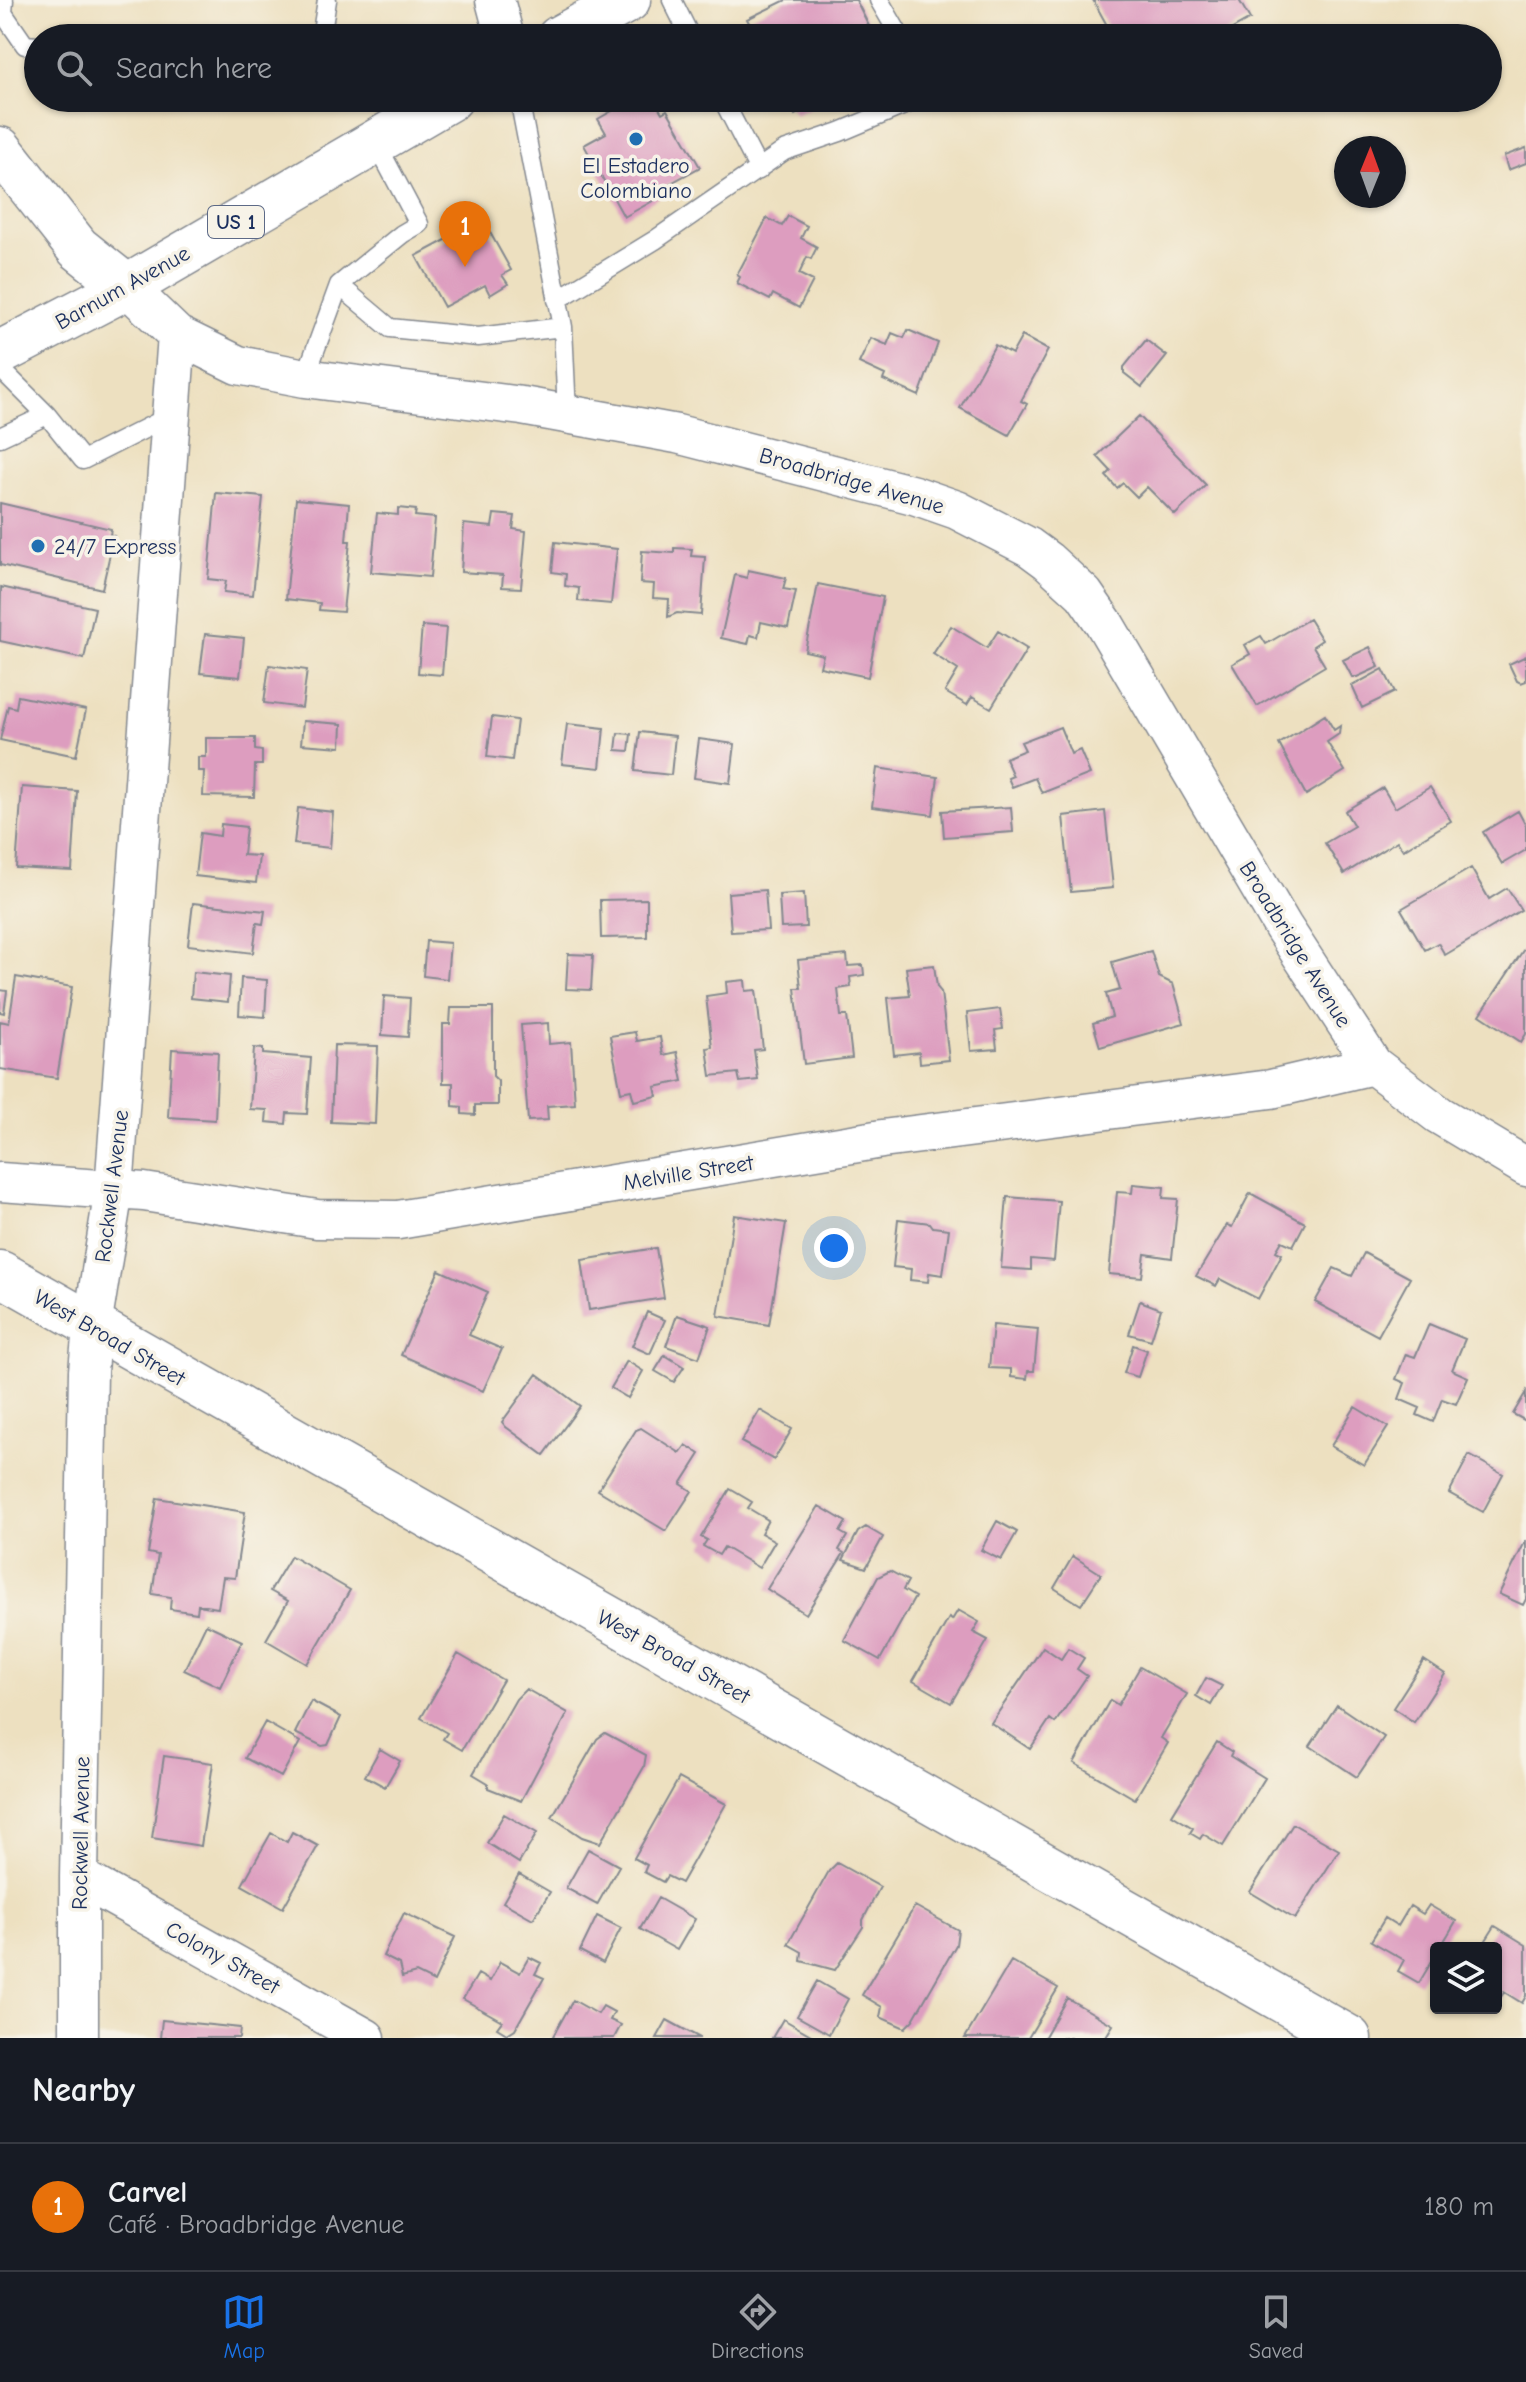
<!DOCTYPE html>
<meta charset="utf-8">
<style>
body{margin:0;font-family:"Comic Neue",sans-serif;background:#242831;color:#f1f3f6}
.controls{position:absolute;right:24px;bottom:24px;display:grid;overflow:hidden;border-radius:8px;box-shadow:0 2px 6px #0004}
.controls button{width:72px;height:72px;display:grid;place-items:center;padding:0;border:0;border-bottom:2px solid #363941;background:#171b24;color:#f1f3f6;font:40px sans-serif}
.compass{position:absolute;left:1334px;top:136px;width:72px;height:72px;border-radius:50%;background:#171b24;box-shadow:0 2px 6px #0004;rotate:1deg}
.you{position:absolute;left:834px;top:1248px;width:28px;height:28px;margin:-20px;border:6px solid #fff;border-radius:50%;background:#1a73e8;box-shadow:0 0 0 12px #1a73e833}
.badge{display:grid;place-items:center;width:52px;height:52px;border-radius:50%;background:#1a73e8;color:#fff;font-size:26px;font-weight:700}
.pin{position:absolute;translate:-50% -66px;filter:drop-shadow(0 2px 4px #0008)}
.pin::after{content:'';position:absolute;top:42px;width:28px;height:24px;background:inherit;clip-path:polygon(0 0,100% 0,50% 100%)}
.list{margin:0;padding:0;list-style:none}
h2{display:flex;justify-content:space-between;align-items:center;height:104px;margin:0;padding:0 32px;font-size:34px}
h2 small{font-size:26px;font-weight:400;color:#9ea1a6}
.list li{display:grid;grid-template-columns:52px 1fr auto;gap:24px;align-items:center;box-sizing:border-box;height:128px;padding:0 32px;border-top:2px solid #363941}
.list b{display:block;font-size:30px;white-space:nowrap}
.list p{margin:0;font-size:26px;white-space:nowrap;color:#9ea1a6}
.list em{font-size:26px;font-style:normal;color:#9ea1a6}
.icon{flex:none;width:44px;height:44px;fill:none;stroke:currentColor;stroke-width:2;stroke-linecap:round;stroke-linejoin:round}
.map{position:relative;flex:none;width:1526px;height:2038px;overflow:hidden}
.search{position:absolute;background:#171b24;box-shadow:0 2px 6px #0004;left:24px;right:24px;top:24px;height:88px;display:flex;align-items:center;gap:20px;box-sizing:border-box;padding:0 28px;border-radius:44px;color:#9ea1a6;font-size:30px}
.sheet{height:232px;background:#171b24}
nav{display:flex;justify-content:space-around;align-items:center;box-sizing:border-box;height:112px;border-top:2px solid #363941;background:#171b24;font-size:22px;color:#9ea1a6}
nav a{display:grid;justify-items:center;gap:4px}
nav .on{color:#1a73e8}
.map>svg:first-child{display:block}
.building{fill:#dd9dbf}
.lines{fill:none;stroke-linecap:round;stroke-linejoin:round}
.service-casing{stroke:#84888f;stroke-width:21}
.minor-casing{stroke:#84888f;stroke-width:41}
.secondary-casing{stroke:#84888f;stroke-width:47}
.primary-casing{stroke:#84888f;stroke-width:47}
.service{stroke:#fff;stroke-width:18}
.minor{stroke:#fff;stroke-width:38}
.secondary{stroke:#fff;stroke-width:44}
.primary{stroke:#fff;stroke-width:44}
.poi-dot{fill:#1f6fb2;stroke:#f7f3e8;stroke-width:3}
.labels{text-anchor:middle;stroke-width:7;stroke-linejoin:round;paint-order:stroke}
.shield{fill:#f7f3e8;stroke:#5d6a87;stroke-width:2}
.shield-label{font-size:20px;font-weight:bold;fill:#1b2f5e}
.poi-label{font-size:22px;fill:#1b2f5e;stroke:#f7f3e8}
.street-label{font-size:22px;fill:#1b2f5e;stroke:#f7f3e8}
</style>
<div class="map">
<svg width="1526" height="2038" viewBox="0 0 1526 2038">
<rect width="100%" height="100%" fill="#f7f3e8"/>
<filter id="ink" filterUnits="userSpaceOnUse"><feTurbulence type="fractalNoise" baseFrequency=".0125" numOctaves="2"/><feDisplacementMap in="SourceGraphic" scale="16" xChannelSelector="R" yChannelSelector="G"/><feConvolveMatrix kernelMatrix="1 2 1 2 8 2 1 2 1" color-interpolation-filters="sRGB"/></filter>
<filter id="wash" filterUnits="userSpaceOnUse"><feTurbulence type="fractalNoise" baseFrequency=".006" numOctaves="4" result="noise"/><feDisplacementMap in="SourceGraphic" scale="32" xChannelSelector="R" yChannelSelector="G"/><feGaussianBlur stdDeviation="1.8" result="paint"/><feColorMatrix in="noise" values="0 0 0 0 0 0 0 0 0 0 0 0 0 0 0 0 0 1.4 0 .05"/><feComposite in="paint" operator="in"/></filter>
<g filter="url(#wash)">
<rect width="100%" height="100%" fill="#ede0c0"/>
<g id="blocks">
<!-- building -->
<path class="building" d="M786 0H856L875 38H757L747 19Z
M1093 0H1239L1250 19 1216 38H1114Z
M611 98H653L662 113 667 110 700 167 664 187 667 193 624 217 584 145 606 133 598 119 612 111 606 101Z
M786 98H830L795 115Z
M1526 148V163L1508 170 1504 156Z
M788 216 807 226 801 238 817 247 811 259 807 257 799 274 813 281 799 308 773 294 770 300 737 283 740 277 737 275 767 218 782 226Z
M483 220 511 270 502 275 508 284 490 295 485 285 444 307 416 256Z
M908 330 938 343 919 396 883 380 885 375 859 363 871 338 887 345 892 333 904 338Z
M1022 336 1048 350 1021 401 1027 404 1009 435 960 408 995 345 1012 354Z
M1146 340 1167 356 1142 387 1124 373V367Z
M1139 416 1206 485 1175 515 1147 487 1137 497 1123 483 1117 488 1106 476 1111 471 1097 456Z
M216 493 263 497 253 595 224 592 226 581 208 579Z
M296 499 349 504 346 541H350L343 612 319 610 320 603 286 599Z
M0 503 111 529 110 535 114 536 102 589 0 565Z
M398 508 416 510 415 516 435 518 430 577 371 572 377 513 398 515Z
M494 514 515 516 513 529 526 531 521 588 502 587 503 575 461 572 464 524 492 527Z
M555 542 617 549 611 604 578 601 579 588 565 586 566 574 552 572Z
M674 548 692 549 691 556 705 557 701 615 677 613 668 617 669 599 653 598 654 584 640 583 642 551 674 553Z
M748 570 786 578 783 589 796 591 788 628 761 622 758 637 750 635 748 644 721 638 735 575 747 578Z
M818 584 883 597 868 677 820 667 823 655 805 651Z
M1 587 95 608 84 659 0 641Z
M1309 619 1322 640 1313 646 1325 666 1257 706 1232 664 1250 654 1245 645 1261 636 1266 644Z
M422 626 446 628 442 675 418 673Z
M951 626 987 648 998 631 1027 649 991 708 972 697 967 705 945 692 958 670 933 654Z
M205 634 244 638 240 677 200 673Z
M1370 647 1379 667 1357 677H1352L1343 660Z
M1526 656V681L1521 683 1517 681 1509 664Z
M269 665 307 670 302 708 264 703Z
M1383 669 1395 692 1362 708 1352 686Z
M18 696 86 710 76 756 0 740 8 706 16 708Z
M1325 715 1334 730 1340 726 1339 734 1327 742 1345 771 1306 795 1279 744Z
M492 717 517 720 512 760 487 757Z
M303 721 342 724 341 747 301 744Z
M567 724 604 728 600 768 562 764Z
M1060 727 1071 754 1080 750 1090 774 1042 793 1035 778 1012 787 1008 778 1013 776 1005 758 1025 750 1021 742Z
M640 732 675 736 671 775 635 771Z
M618 733 631 734 629 751 616 750Z
M206 738H255V750L262 751V765H255L254 797 203 796 204 771H198V757H206Z
M699 739 735 744 730 783 694 778Z
M877 768 938 777 933 815 872 807Z
M22 787 77 791 72 871 16 868Z
M1430 787 1451 821 1403 850 1397 841 1344 874 1325 843 1354 826 1345 811 1383 788 1395 808Z
M1011 807 1013 832 944 837 942 811Z
M298 808 333 812 330 848 294 844Z
M1105 811 1113 888 1071 892 1063 816Z
M1518 811 1526 826V850L1502 864 1483 832Z
M221 824 246 827 243 855 259 856 256 883 195 876 200 833 220 836Z
M1471 868 1489 899 1507 888 1521 910 1445 955 1438 943 1425 950 1401 909Z
M765 890 768 930 731 932 728 893Z
M804 893 806 927 781 928 779 895Z
M647 899V937L601 938 600 900Z
M193 903 265 911 263 924 257 923 253 953 188 945Z
M426 941 450 943 447 979 423 976Z
M1526 946V1034L1521 1042 1480 1015Z
M1151 951 1159 977 1173 984 1184 1023 1100 1047 1093 1023 1112 1017 1106 994 1120 990 1112 962Z
M568 954 593 955 591 990 566 989Z
M847 955 848 966 863 965 864 975 850 977 851 987 838 989 841 1016H847L852 1058 804 1064 795 988H801L798 960Z
M934 965 937 987 941 992 949 1060 920 1063 919 1052 894 1055 888 998 910 996 906 968Z
M193 972 230 976 228 1002 191 998Z
M16 977 72 987 57 1078 0 1069V1021L9 1023Z
M241 978 267 980 265 1017 239 1015Z
M745 980 746 991 756 990 763 1049 754 1050 758 1080 740 1082 738 1073 711 1076 707 1048 712 1047 706 996 727 993 726 982Z
M0 990 7 991 4 1013 0 1012Z
M384 996 410 998 408 1037 382 1035Z
M451 1008H493V1076L498 1081V1105H475V1115L462 1114V1107L453 1106V1083H443V1024H450Z
M1000 1009 1003 1029 995 1030 997 1049 971 1051 967 1013Z
M548 1023 549 1044 571 1042 575 1104 547 1106 548 1120 528 1121 521 1025Z
M635 1032 637 1041 660 1037 663 1055 677 1052 683 1081 655 1087 657 1096 634 1101 631 1090 621 1092 610 1036Z
M334 1045 378 1046 375 1124 331 1122Z
M254 1048 263 1049V1054L311 1058 307 1114 287 1113 286 1124 266 1122 267 1110 250 1109Z
M172 1049 218 1052 215 1120 168 1117Z
M1133 1184 1164 1187 1163 1198 1178 1199 1172 1258 1145 1254 1142 1277 1109 1274 1117 1192 1132 1193Z
M1250 1193 1305 1223 1293 1246 1282 1241 1276 1251 1282 1254 1258 1299 1220 1279 1216 1286 1196 1276 1227 1225 1232 1227Z
M1007 1197 1059 1201 1054 1261 1031 1259V1270L1001 1268Z
M734 1215 786 1223 769 1325 718 1316Z
M898 1219 930 1223 933 1227 949 1229 943 1275 929 1273 928 1282 910 1280 911 1269 893 1267Z
M656 1248 664 1298 589 1310 582 1260Z
M1364 1253 1410 1278 1378 1336 1315 1302 1334 1268 1352 1276Z
M439 1270 488 1292 469 1335 502 1349 483 1391 401 1355Z
M1140 1301 1161 1309 1151 1340 1129 1334Z
M647 1312 665 1320 650 1354 632 1346Z
M677 1315 710 1326 699 1358 666 1346Z
M1429 1324 1465 1339 1452 1370 1468 1377 1456 1404 1442 1399 1433 1422 1417 1415 1420 1408 1399 1399 1405 1383 1396 1379 1406 1354 1415 1357Z
M993 1325 1038 1329 1034 1371H1028L1027 1379 1011 1377V1369L989 1368Z
M1133 1345 1147 1350 1138 1377 1124 1373Z
M665 1355 684 1367 674 1382 655 1371Z
M627 1361 643 1371 628 1398 611 1388Z
M537 1374 580 1406 544 1455 506 1427 502 1422Z
M1526 1392V1421L1513 1414Z
M1355 1407 1388 1427 1364 1465 1331 1446Z
M760 1410 792 1429 774 1460 741 1442Z
M641 1428 680 1453 686 1445 700 1454 681 1484 692 1491 666 1531 598 1490 636 1430Z
M1469 1455 1503 1474 1483 1512 1449 1493Z
M730 1489 752 1502 748 1508 768 1520 761 1533 775 1541 759 1568 724 1547 719 1555 703 1546 707 1540 701 1537Z
M157 1498 245 1512 235 1578 223 1577 218 1608 198 1605 197 1613 170 1609 171 1597 152 1594 158 1555 148 1553Z
M819 1506 846 1522 840 1532 847 1536 839 1550 844 1553 806 1614 767 1589Z
M997 1521 1017 1532 1001 1560 981 1550Z
M866 1527 883 1537 866 1568 843 1560 858 1532Z
M1526 1540V1599L1523 1605 1499 1594Z
M291 1556 350 1590 307 1664 266 1640 288 1601 270 1591Z
M1073 1556 1101 1574 1081 1605 1054 1588Z
M890 1571 908 1581 903 1590 915 1597 880 1660 844 1640 878 1577Z
M958 1610 979 1622 973 1632 988 1640 951 1703 913 1681 949 1618 952 1620Z
M206 1624 242 1641 220 1687 184 1670Z
M1043 1647 1061 1659 1068 1648 1084 1658 1077 1669 1087 1676 1055 1723 1050 1719 1030 1749 991 1723Z
M458 1654 503 1680 462 1750 443 1739 447 1733 421 1718Z
M1424 1660 1445 1674 1414 1722 1393 1708Z
M1140 1667 1187 1694 1161 1738 1168 1743 1135 1799 1074 1763 1110 1700 1118 1705Z
M1206 1678 1222 1686 1211 1705 1196 1696Z
M526 1689 568 1713 521 1801 488 1788V1783L473 1774 516 1699Z
M311 1701 341 1717 328 1745 322 1746 295 1733Z
M1337 1705 1384 1737 1357 1777 1310 1746Z
M265 1722 300 1742 281 1777 245 1758Z
M605 1733 646 1755 644 1767 600 1843 582 1837 552 1817 597 1739Z
M1217 1742 1232 1752 1230 1756 1265 1778 1223 1846 1203 1834 1200 1839 1190 1833 1193 1828 1172 1815Z
M380 1749 400 1761 385 1787 365 1776Z
M164 1756 213 1763 201 1846 152 1838Z
M679 1778 726 1804 681 1883 667 1876 663 1882 644 1872 647 1865 634 1858Z
M504 1814 537 1833 519 1863 487 1843Z
M1293 1824 1339 1850 1295 1919 1250 1892Z
M292 1832 318 1846 283 1908 242 1885 271 1833 287 1842Z
M588 1849 619 1866 597 1905 566 1888Z
M837 1863 880 1887 863 1920V1927L835 1970 801 1961 802 1952 788 1944 829 1871Z
M519 1874 550 1892 533 1919 503 1902Z
M658 1898 695 1919 677 1950 640 1929Z
M1429 1905 1456 1921 1440 1948H1436V1954L1419 1983 1398 1971 1404 1960 1371 1941 1385 1918 1398 1926 1410 1906 1423 1914Z
M915 1906 958 1930 956 1945 913 2020 905 2028 880 2017 882 2007 862 1995Z
M404 1913 455 1937 434 1982 416 1973 402 1977 399 1964 383 1956Z
M597 1916 621 1928 603 1963 580 1951Z
M1495 1926 1526 1945V1996L1522 2003 1504 1992 1496 2005V1948H1481Z
M529 1957 541 1963 535 1974 544 1978 515 2029 507 2034 497 2028 502 2021 463 1999 478 1974 490 1981 500 1962 520 1973Z
M1011 1961 1058 1988 1028 2038H965Z
M817 1981 848 1999 829 2034 797 2016Z
M1067 1998 1113 2025 1105 2038H1044Z
M573 2000 598 2014 603 2006 614 2012 610 2020 621 2025 614 2038H552Z
M783 2019 816 2038H772Z
M162 2020 240 2028 239 2038H160Z
M667 2020 700 2038H657Z"/>
</g>
</g>
<g filter="url(#ink)">
<use href="#blocks" fill-opacity="0" stroke="#84888f" stroke-width="2"/>
<g class="lines">
<!-- service casing -->
<g class="service-casing">
<path id="service" d="M4 0 3 13 25 45 38 46
M672 0 691 38
M879 0 901 38
M321 38 327 0
M722 98 759 170
M339 285 390 328 478 337 563 327 519 98
M557 300 655 240 784 151 840 132 909 103 912 98
M563 327 567 414
M0 368 47 415
M305 378 339 285 402 234 419 224 375 141
M0 437 47 415 83 460 170 416"/>
</g>
<!-- minor casing -->
<g class="minor-casing">
<path id="minor" d="M495 0 505 38
M127 287 177 335 238 365 305 378 522 406 677 434 914 495 957 510 1029 547 1048 561 1084 594 1104 623 1283 927 1373 1065 1439 1115 1526 1167
M0 1182 144 1192 317 1219 398 1220 882 1139 1271 1089 1373 1065
M79 1877 366 2038
M79 2038V1877L88 1371 92 1327 114 1190 177 335"/>
</g>
<!-- secondary casing -->
<g class="secondary-casing">
<path id="secondary" d="M0 149 78 248 127 287
M0 1273 1349 2038"/>
</g>
<!-- primary casing -->
<g class="primary-casing">
<path id="primary" d="M559 38 628 0
M0 353 127 287 451 98"/>
</g>
<!-- service -->
<use href="#service" class="service"/>
<!-- minor -->
<use href="#minor" class="minor"/>
<!-- secondary -->
<use href="#secondary" class="secondary"/>
<!-- primary -->
<use href="#primary" class="primary"/>
</g>
</g>
<!-- markers -->
<g class="poi-dot">
<circle cx="636" cy="139" r="8"/>
<circle cx="38" cy="546" r="8"/>
</g>
<g class="labels">
<!-- shield labels -->
<rect class="shield" x="208" y="206" width="56" height="32" rx="6"/>
<g class="shield-label">
<text x="236" y="229">US 1</text>
</g>
<!-- poi labels -->
<g class="poi-label">
<text x="636" y="173">El Estadero<tspan x="636" dy="25">Colombiano</tspan></text>
<text x="54" y="554" text-anchor="start">24/7 Express</text>
</g>
<!-- street labels -->
<g class="street-label">
<text transform="translate(122 287) rotate(-29)" y="8">Barnum Avenue</text>
<text transform="translate(852 480) rotate(16)" y="8">Broadbridge Avenue</text>
<text transform="translate(1296 944) rotate(58)" y="8">Broadbridge Avenue</text>
<text transform="translate(688 1172) rotate(-9)" y="8">Melville Street</text>
<text transform="translate(111 1186) rotate(-83)" y="8">Rockwell Avenue</text>
<text transform="translate(110 1337) rotate(30)" y="8">West Broad Street</text>
<text transform="translate(674 1656) rotate(29)" y="8">West Broad Street</text>
<text transform="translate(80 1833) rotate(-89)" y="8">Rockwell Avenue</text>
<text transform="translate(223 1957) rotate(29)" y="8">Colony Street</text>
</g>
</g>
</svg>
<div class="controls">
<button><svg class="icon" aria-label="layers" viewBox="0 0 24 24"><path d="M12 4l9 5-9 5-9-5zM3 14l9 5 9-5"/></svg></button>
</div>
<svg class="compass" viewBox="-18 -18 36 36"><path d="M0-13l5 13h-10z" fill="#e53935"/><path d="M0 13l5-13h-10z" fill="#9ea1a6"/></svg>
<div class="you"></div>
<div class="pin badge" style="left:465px;top:267px;background:#e8710a">1</div>
<div class="search"><svg class="icon" aria-label="search" viewBox="0 0 24 24"><circle cx="10" cy="10" r="6"/><path d="M15 15l6 6"/></svg>Search here</div>
</div>
<section class="sheet">
<h2>Nearby<small></small></h2>
<ul class="list">
<li><span class="badge" style="background:#e8710a">1</span><div><b>Carvel</b><p>Café · Broadbridge Avenue</p></div><em>180 m</em></li>
</ul>
</section>
<nav>
<a class="on"><svg class="icon" aria-label="map" viewBox="0 0 24 24"><path d="M3 6l6-2 6 2 6-2v14l-6 2-6-2-6 2zM9 4v14M15 6v14"/></svg>Map</a>
<a><svg class="icon" aria-label="directions" viewBox="0 0 24 24"><path d="M12 3l9 9-9 9-9-9zM9 14v-3h6M13 9l2 2-2 2"/></svg>Directions</a>
<a><svg class="icon" aria-label="saved" viewBox="0 0 24 24"><path d="M7 4h10v16l-5-4-5 4z"/></svg>Saved</a>
</nav>
